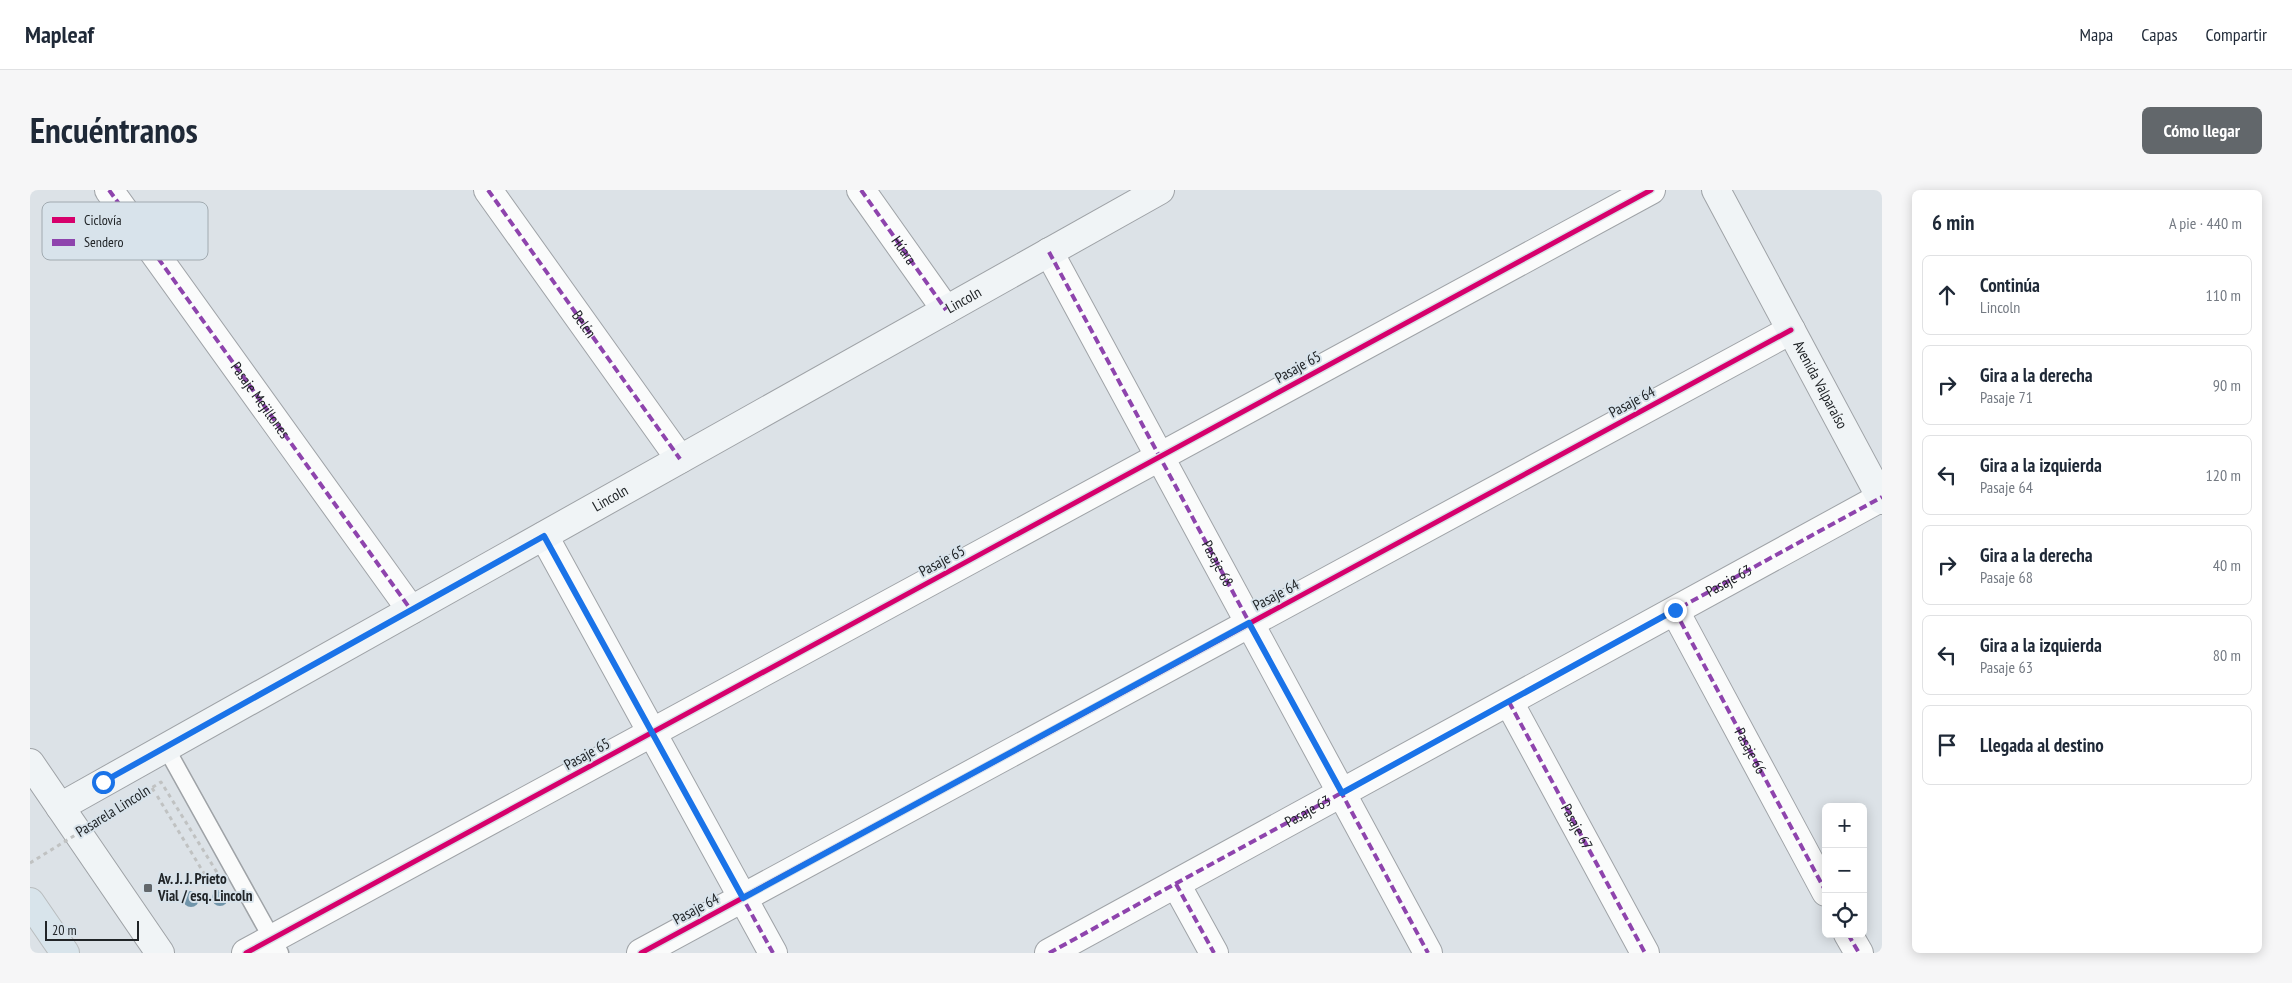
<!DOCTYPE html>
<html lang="es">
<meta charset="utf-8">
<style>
body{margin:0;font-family:"PT Sans Narrow",sans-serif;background:#f6f6f7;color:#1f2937}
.controls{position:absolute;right:15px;bottom:15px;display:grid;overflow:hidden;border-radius:8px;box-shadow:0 2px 12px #0003}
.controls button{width:45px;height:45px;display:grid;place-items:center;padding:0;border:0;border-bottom:1px solid #e0e1e3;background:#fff;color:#1f2937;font:25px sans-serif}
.scale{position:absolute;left:15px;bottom:12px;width:94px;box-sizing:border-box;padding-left:5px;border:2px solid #212528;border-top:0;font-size:14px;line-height:18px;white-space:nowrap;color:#212528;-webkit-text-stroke:4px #d8e3eb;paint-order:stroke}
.stop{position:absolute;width:15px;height:15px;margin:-11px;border:4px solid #1a73e8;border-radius:50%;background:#fff}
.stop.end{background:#1a73e8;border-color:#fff;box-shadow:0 1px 5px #0008}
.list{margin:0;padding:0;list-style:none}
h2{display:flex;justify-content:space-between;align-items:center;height:65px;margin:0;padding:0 20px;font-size:21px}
h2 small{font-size:16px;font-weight:400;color:#747a83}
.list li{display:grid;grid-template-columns:32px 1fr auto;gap:15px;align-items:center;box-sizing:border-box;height:80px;margin:0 10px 10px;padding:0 10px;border:1px solid #e0e1e3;border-radius:8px}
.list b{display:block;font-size:19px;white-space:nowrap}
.list p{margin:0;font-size:16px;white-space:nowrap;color:#747a83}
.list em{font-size:16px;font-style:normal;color:#747a83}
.icon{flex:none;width:28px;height:28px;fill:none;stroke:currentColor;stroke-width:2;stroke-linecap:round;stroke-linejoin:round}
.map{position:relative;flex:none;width:1852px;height:763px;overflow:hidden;border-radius:8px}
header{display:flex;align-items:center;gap:30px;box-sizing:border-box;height:70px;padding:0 25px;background:#fff;border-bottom:1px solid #e0e1e3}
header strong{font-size:24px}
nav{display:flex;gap:28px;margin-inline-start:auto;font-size:18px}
.intro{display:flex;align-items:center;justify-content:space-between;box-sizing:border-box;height:120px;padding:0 30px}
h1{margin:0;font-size:35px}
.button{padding:12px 22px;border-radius:8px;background:#62676b;color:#fff;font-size:18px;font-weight:700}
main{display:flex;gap:30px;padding:0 30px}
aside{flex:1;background:#fff;border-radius:8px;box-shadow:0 2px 12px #0003}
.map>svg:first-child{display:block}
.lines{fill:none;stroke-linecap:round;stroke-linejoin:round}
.lane-casing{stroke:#9fa3a7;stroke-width:19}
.street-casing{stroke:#9fa3a7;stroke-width:30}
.secondary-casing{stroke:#9fa3a7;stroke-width:30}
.highway-casing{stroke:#b9bdbf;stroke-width:30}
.path{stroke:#c0c2c2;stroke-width:3;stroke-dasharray:4 4;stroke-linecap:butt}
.lane{stroke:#fafbfb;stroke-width:16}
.street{stroke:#fafbfb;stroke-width:28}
.secondary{stroke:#f0f4f6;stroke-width:28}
.highway{stroke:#d8e4eb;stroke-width:28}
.path-bridge{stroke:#c0c2c2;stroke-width:3;stroke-dasharray:4 4;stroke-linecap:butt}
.quiet{stroke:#8e44ad;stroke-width:4;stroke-dasharray:8 4;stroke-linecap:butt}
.cycleway-casing{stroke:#d8e3eb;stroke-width:8}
.cycleway{stroke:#d6006c;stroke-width:5}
.tree{fill:#7195aa}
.route{stroke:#1a73e8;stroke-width:6}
.poi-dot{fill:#62676b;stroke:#d8e3eb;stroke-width:2}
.labels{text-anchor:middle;stroke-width:4;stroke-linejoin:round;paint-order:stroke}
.street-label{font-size:15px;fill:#212528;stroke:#d8e3eb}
.poi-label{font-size:15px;font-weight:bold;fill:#212528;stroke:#d8e3eb;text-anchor:start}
.key{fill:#d8e3eb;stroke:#a1aab0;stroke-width:1}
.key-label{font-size:14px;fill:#212528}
</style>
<header>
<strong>Mapleaf</strong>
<nav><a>Mapa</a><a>Capas</a><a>Compartir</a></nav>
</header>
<div class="intro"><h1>Encuéntranos</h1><a class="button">Cómo llegar</a></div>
<main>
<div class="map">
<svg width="1852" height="763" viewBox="0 0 1852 763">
<rect width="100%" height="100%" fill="#dce2e7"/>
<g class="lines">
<!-- lane casing -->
<g class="lane-casing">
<path id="lane" d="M136 558 250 763"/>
</g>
<!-- street casing -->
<g class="street-casing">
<g id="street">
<path d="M79 0 381 420"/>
<path d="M458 0 650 269"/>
<path id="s1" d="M831 0 916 120"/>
<path d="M1019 62 1398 763"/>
<path d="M514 346 743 763"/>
<path id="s2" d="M1645 421 1796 702"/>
<path id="s3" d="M1479 512 1615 763"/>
<path d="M1146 694 1184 763"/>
<path d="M1818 744 1829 763"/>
<path d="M216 763 1621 0"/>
<path d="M611 763 1761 140"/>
<path d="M1019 763 1852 307"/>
</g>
</g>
<!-- secondary casing -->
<g class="secondary-casing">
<g id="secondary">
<path id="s4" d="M1686 0 1852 310"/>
<path d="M0 573 130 763"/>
<path id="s5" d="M30 617 1130 0"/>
</g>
</g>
<!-- highway casing -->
<g class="highway-casing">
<path id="highway" d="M0 712 35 763"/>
</g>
<!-- path -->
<path class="path" d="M122 598 126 604"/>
<!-- lane -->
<use href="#lane" class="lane"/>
<!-- street -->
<use href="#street" class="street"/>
<!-- secondary -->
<use href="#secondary" class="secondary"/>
<!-- highway -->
<use href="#highway" class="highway"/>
<!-- path-bridge -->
<path class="path-bridge" d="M0 673 131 592 188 684 178 690 126 604"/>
<!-- quiet -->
<g class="quiet">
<path id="s6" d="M79 0 381 420"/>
<path id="s7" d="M458 0 650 269"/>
<path d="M831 0 916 120"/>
<path id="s8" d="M1019 62 1398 763"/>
<path d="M514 346 743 763"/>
<path d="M1645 421 1796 702"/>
<path d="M1479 512 1615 763"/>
<path d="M1146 694 1184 763"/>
<path d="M1818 744 1829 763"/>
<path id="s9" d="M1019 763 1852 307"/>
</g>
<!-- cycleway casing -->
<g class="cycleway-casing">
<path id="cycleway" d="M216 763 1621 0
M611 763 1761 140"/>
</g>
<!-- cycleway -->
<use href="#cycleway" class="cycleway"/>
</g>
<!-- trees -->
<g class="tree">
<circle cx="190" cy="708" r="8"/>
<circle cx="161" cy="709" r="8"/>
</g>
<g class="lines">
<!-- route -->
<path class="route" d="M73 592 514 346 713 708 1219 433 1312 603 1645 420"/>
</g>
<!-- markers -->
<rect class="poi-dot" x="113" y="693" width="10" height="10" rx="2.5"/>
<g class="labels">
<!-- street labels -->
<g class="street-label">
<text dy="5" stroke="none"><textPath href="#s1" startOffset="74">Húara</textPath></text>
<text dy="5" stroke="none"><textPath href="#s5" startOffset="1036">Lincoln</textPath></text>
<text dy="5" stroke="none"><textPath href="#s7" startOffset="165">Belén</textPath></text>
<text transform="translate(1268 177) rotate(-29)" y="5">Pasaje 65</text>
<text dy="5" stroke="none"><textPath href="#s4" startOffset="221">Avenida Valparaíso</textPath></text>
<text dy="5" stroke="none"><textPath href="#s6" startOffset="259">Pasaje Mejillones</textPath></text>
<text transform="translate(1602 212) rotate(-28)" y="5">Pasaje 64</text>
<text dy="5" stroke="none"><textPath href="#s5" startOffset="631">Lincoln</textPath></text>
<text transform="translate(912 371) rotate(-28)" y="5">Pasaje 65</text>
<text dy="5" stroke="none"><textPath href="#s8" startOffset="354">Pasaje 68</textPath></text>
<text dy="5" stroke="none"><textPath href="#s9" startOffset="775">Pasaje 63</textPath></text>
<text transform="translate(1246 405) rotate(-28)" y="5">Pasaje 64</text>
<text dy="5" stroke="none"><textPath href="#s2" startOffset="159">Pasaje 66</textPath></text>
<text transform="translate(557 564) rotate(-29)" y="5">Pasaje 65</text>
<text transform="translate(83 621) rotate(-32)" y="5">Pasarela Lincoln</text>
<text dy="5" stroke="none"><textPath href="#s9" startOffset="295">Pasaje 63</textPath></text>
<text dy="5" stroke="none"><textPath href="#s3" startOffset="142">Pasaje 67</textPath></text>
<text transform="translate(666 719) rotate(-28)" y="5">Pasaje 64</text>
</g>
<!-- poi labels -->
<g class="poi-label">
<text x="128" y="694">Av. J. J. Prieto<tspan x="128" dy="17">Vial / esq. Lincoln</tspan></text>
</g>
</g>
<!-- legend -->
<rect x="12" y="12" width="166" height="58" rx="8" class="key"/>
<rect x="22" y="27" width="23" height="6" fill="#d6006c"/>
<rect x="22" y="49" width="23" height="7" fill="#8e44ad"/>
<g class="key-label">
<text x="54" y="35">Ciclovía</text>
<text x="54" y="57">Sendero</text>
</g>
</svg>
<div class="controls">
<button>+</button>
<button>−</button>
<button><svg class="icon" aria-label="locate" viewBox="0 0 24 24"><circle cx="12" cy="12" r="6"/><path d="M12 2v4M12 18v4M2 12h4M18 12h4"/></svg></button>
</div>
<div class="scale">20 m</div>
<div class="stop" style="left:73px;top:592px"></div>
<div class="stop end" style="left:1645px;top:420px"></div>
</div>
<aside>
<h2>6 min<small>A pie · 440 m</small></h2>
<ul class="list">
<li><svg class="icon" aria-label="ahead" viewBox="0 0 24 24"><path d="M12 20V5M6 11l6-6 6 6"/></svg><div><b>Continúa</b><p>Lincoln</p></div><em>110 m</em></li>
<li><svg class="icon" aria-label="right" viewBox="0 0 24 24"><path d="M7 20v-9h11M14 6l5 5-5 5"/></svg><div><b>Gira a la derecha</b><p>Pasaje 71</p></div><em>90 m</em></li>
<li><svg class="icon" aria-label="left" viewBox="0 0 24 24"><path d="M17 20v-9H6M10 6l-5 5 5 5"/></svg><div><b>Gira a la izquierda</b><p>Pasaje 64</p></div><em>120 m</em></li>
<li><svg class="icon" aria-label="right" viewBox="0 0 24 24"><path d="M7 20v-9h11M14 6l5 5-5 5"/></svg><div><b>Gira a la derecha</b><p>Pasaje 68</p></div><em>40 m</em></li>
<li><svg class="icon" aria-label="left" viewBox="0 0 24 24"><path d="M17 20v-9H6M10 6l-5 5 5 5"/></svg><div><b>Gira a la izquierda</b><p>Pasaje 63</p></div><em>80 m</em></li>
<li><svg class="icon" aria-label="arrive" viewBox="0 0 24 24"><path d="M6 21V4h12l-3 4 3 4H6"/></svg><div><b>Llegada al destino</b></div></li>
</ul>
</aside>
</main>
